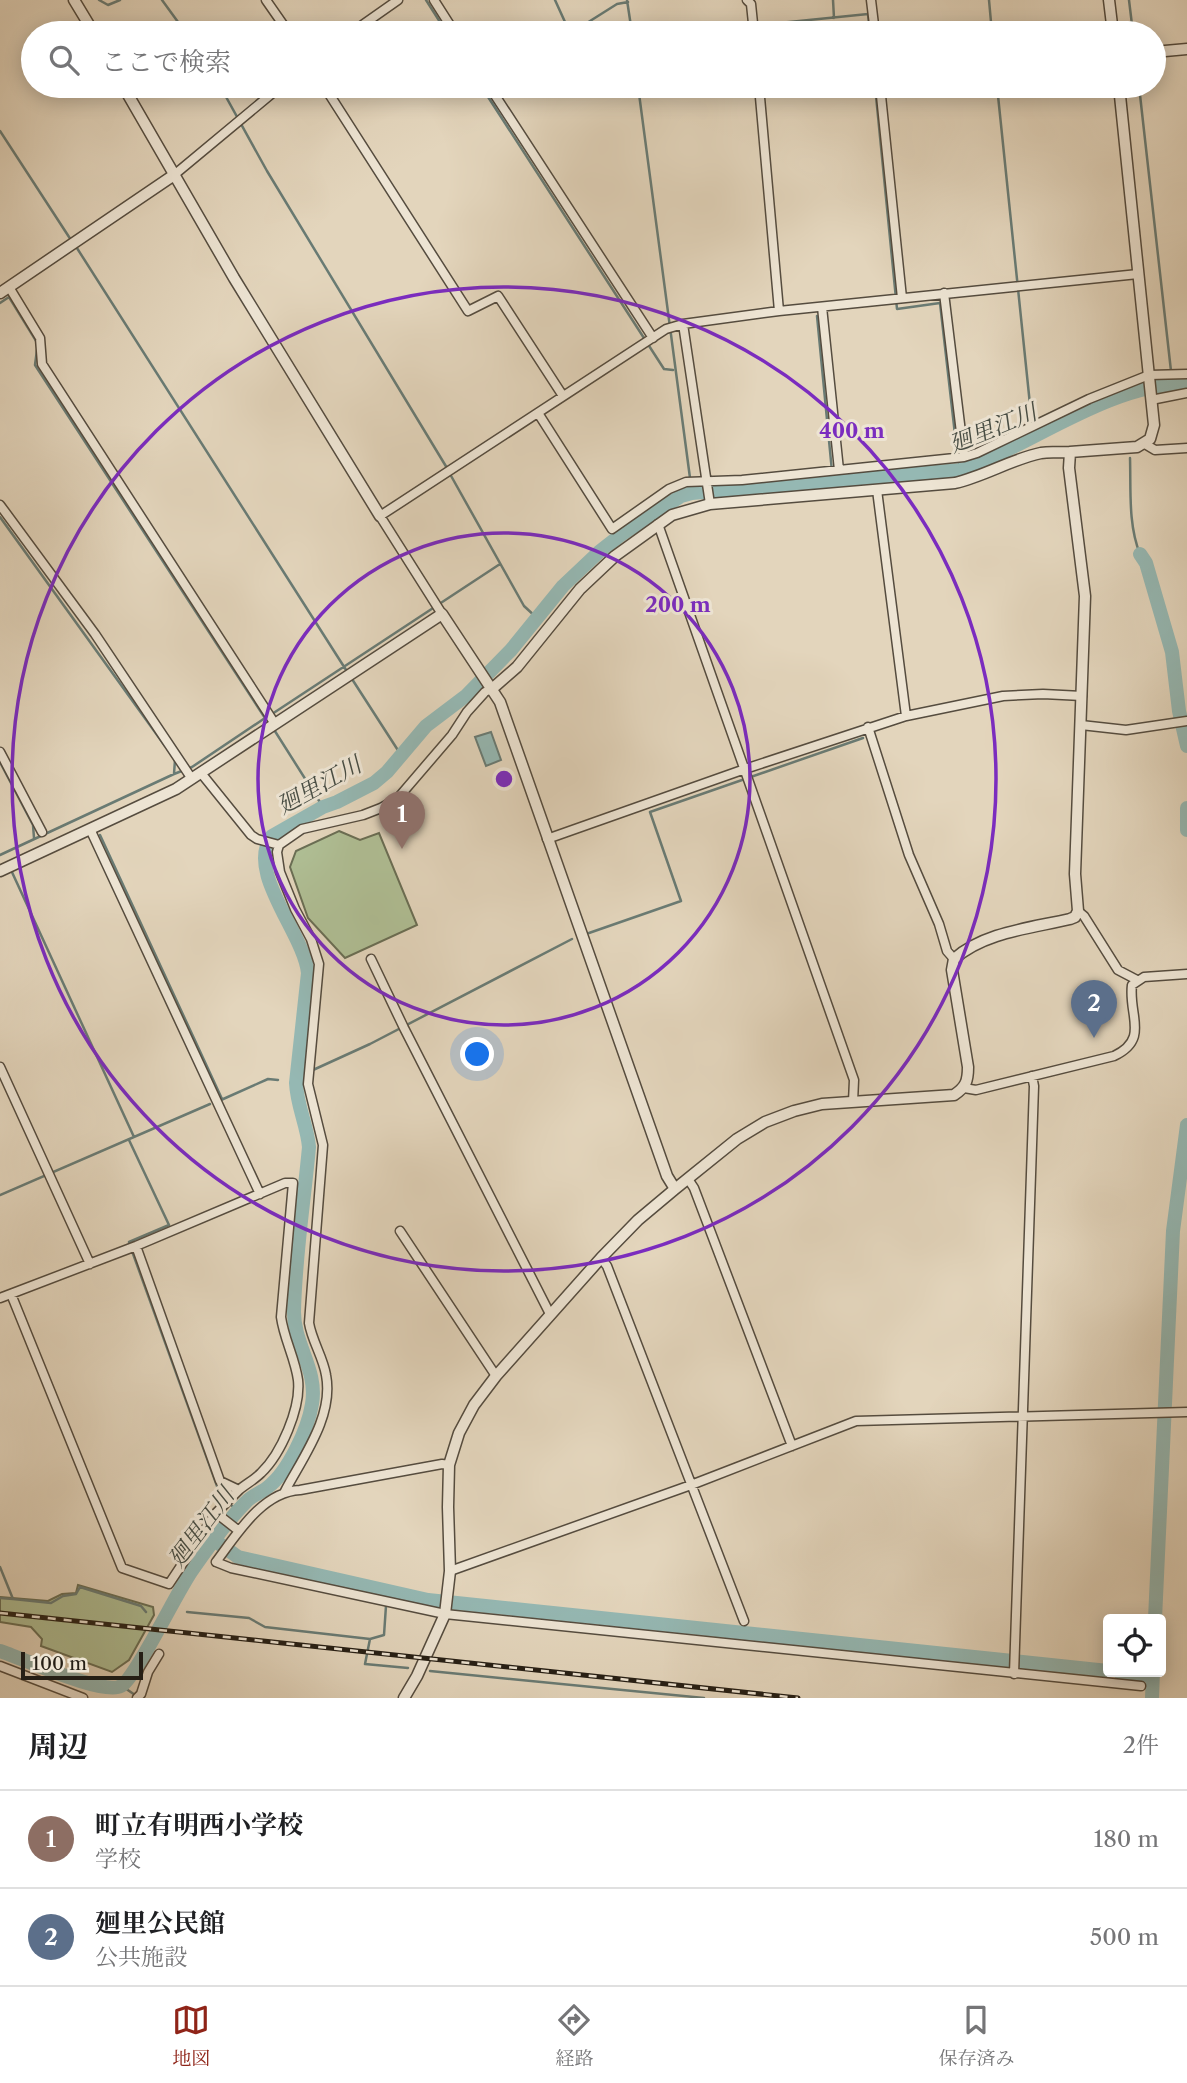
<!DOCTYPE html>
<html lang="ja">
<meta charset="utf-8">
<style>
body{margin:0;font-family:"Libre Caslon Text","Noto Serif JP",serif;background:#f2f2f2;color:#202124}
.controls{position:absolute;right:21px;bottom:21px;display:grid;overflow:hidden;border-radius:7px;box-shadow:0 4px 18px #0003}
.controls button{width:63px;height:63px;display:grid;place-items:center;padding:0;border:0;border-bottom:2px solid #e0e0e0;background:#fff;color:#202124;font:35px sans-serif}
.scale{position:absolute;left:21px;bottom:18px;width:122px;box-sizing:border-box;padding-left:7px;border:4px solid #261f15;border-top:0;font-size:19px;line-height:24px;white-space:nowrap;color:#261f15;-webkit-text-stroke:5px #ede4d3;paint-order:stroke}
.you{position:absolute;left:478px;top:1055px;width:24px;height:24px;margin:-18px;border:5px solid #fff;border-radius:50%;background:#1a73e8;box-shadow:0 0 0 10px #1a73e833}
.badge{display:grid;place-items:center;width:46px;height:46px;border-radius:50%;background:#8f2418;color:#fff;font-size:23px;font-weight:700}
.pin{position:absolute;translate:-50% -58px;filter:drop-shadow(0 2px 4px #0008)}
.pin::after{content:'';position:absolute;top:37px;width:24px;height:21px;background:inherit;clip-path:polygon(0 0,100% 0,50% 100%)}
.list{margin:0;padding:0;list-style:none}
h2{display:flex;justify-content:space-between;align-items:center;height:91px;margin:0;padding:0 28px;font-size:30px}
h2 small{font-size:23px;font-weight:400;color:#757577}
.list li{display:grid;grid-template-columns:46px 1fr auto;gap:21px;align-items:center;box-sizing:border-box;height:98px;padding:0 28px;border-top:2px solid #e0e0e0}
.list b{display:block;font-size:26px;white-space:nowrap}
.list p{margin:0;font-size:23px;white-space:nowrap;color:#757577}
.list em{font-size:23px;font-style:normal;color:#757577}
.icon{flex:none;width:38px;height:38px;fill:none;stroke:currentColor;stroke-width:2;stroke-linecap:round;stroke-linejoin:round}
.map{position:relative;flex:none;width:1187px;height:1698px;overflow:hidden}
.search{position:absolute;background:#fff;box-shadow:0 4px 18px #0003;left:21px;right:21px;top:21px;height:77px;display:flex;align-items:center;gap:18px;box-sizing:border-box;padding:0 24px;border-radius:38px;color:#757577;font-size:26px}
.sheet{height:287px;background:#fff}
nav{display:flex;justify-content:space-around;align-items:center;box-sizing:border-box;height:98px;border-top:2px solid #e0e0e0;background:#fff;font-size:19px;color:#757577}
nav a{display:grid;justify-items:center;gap:4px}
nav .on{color:#8f2418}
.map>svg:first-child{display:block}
.green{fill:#afbe94;stroke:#6a6e54;stroke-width:2}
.water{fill:#95b8b3;stroke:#697b74;stroke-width:2}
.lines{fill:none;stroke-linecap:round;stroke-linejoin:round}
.stream{stroke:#697b74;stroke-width:2.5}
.river{stroke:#95b8b3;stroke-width:14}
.minor-casing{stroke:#554c3f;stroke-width:11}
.tertiary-casing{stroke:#554c3f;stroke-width:13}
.minor{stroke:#ede4d3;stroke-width:8}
.tertiary{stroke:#ede4d3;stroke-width:10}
.rail-casing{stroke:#261f15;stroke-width:5}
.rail{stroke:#ede4d3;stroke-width:2.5;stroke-dasharray:8;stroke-linecap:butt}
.ring{fill:none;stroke:#7b2cbf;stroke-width:3.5}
.labels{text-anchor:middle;stroke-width:6;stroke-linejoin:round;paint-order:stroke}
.water-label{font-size:23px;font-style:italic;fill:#474d44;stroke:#ede4d3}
.centre{fill:#7b2cbf;stroke:#ede4d3;stroke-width:3.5}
.ring-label{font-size:21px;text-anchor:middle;font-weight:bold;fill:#7b2cbf;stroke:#ede4d3;stroke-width:6;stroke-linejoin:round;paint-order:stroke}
</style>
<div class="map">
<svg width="1187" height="1698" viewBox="0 0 1187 1698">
<rect width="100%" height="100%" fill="#e3d5bc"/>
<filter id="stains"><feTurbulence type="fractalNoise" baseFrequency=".00286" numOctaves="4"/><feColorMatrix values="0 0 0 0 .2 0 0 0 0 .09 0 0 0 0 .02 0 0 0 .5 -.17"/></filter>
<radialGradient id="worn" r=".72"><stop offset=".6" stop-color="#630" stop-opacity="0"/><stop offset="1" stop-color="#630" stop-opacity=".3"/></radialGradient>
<!-- green -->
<path class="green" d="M339 831 360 840 379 833 417 925 345 958 308 918 290 867 296 851Z
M78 1585 153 1607 154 1615 129 1660 112 1672 41 1646 42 1639 31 1627 0 1622V1597L48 1601 62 1594 76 1593Z"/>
<!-- water -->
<path class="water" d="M491 732 501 760 486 766 475 737Z"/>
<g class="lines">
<!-- stream -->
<path class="stream" d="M99 0 108 5 120 0
M162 0 186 33
M426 0 447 33
M555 0 570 33
M627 0 632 33
M833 0 834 18
M989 0 992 33
M1129 0 1133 33
M760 25 868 14 870 33
M571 33 617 4 628 2
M220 86 267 171 447 468
M481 86 664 369 673 370
M638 86 692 493
M875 86 897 309 940 303 957 452
M997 86 1032 424
M1139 86 1171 371
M0 131 71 240
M75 245 348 673
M0 303 9 297 38 344
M817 316 833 482
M1130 458C1131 489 1128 525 1140 554
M959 464 960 470
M450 474 524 606 537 618
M0 517 165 746
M352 679 401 755
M272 714 500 564
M266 717 323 807
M0 762 33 825 34 838
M174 774 175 760
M100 835 222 1099
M0 855 174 774 192 767 265 718 35 365 37 350
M11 870 134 1137
M589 933 681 901 650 812 863 738
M296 1069 306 1070
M313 1070 370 1044 572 939
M291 1082 296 1083
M221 1100 268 1079 278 1080
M129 1140 169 1225 129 1242 130 1245
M0 1195 210 1104
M132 1251 217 1486 223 1495
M232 1506 239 1510
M0 1567 13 1599 51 1603 63 1596 76 1594 80 1587 141 1606 146 1612
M0 1598 13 1599
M187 1612 249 1618 265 1627 370 1639 384 1635 387 1591
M370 1639 365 1664 408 1668
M430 1671 704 1698
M122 1686 135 1695"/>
<!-- river -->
<path class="river" d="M1140 554 1146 563 1172 652 1179 711 1187 746
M1187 808V830
M214 1540 238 1557 428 1600 1108 1671
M1155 1619 1173 1231 1187 1125
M0 1651C22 1658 103 1696 121 1686 136 1678 178 1589 193 1569 209 1546 226 1522 246 1502 252 1495 261 1493 268 1487 288 1472 308 1429 312 1404 318 1370 294 1345 294 1312 295 1257 304 1202 309 1147 307 1125 297 1106 296 1083L308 973C304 933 245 872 272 836L323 807 337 802 374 783 387 772 426 726 467 695 511 650 563 586 599 552 622 534 681 496 692 493 960 470C980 465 997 455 1015 446 1065 421 1130 382 1187 384
M1119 1672 1153 1676
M1152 1698 1153 1672"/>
<!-- minor casing -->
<g class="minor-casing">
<path id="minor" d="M266 0 289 33
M434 0 455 33
M747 0 751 4 754 33
M871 0 875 33
M351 33 398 0
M324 86 468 311 498 296 563 396
M489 86 653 338
M759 86 779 311
M880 86 902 298
M174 175 281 86
M9 287 40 338 42 364 275 724
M944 293 964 457
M822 307 839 470
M683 324 710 504
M1151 400 1187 393
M538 413 612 529 669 489 686 482 742 480 964 457 977 453 1089 399 1149 375 1187 374
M1145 444 1155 450 1187 448
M877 490 906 716
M0 505 95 634 192 779
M658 524 854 1080 853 1102
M442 614 380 516 666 329 683 324 779 311 1138 274
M1081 725 1126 730 1187 721
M868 727 909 855 939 924 947 951 954 959
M0 752 42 832
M201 773 251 835 257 839 279 845
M90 829 260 1194
M547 839 745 769 906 716 1003 696 1043 694 1082 696
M1078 911 1084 916 1118 970 1137 980
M371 959 404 1028 550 1314
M0 1067 90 1264
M964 1088 976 1090 1114 1056C1150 1039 1128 1015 1132 985L1144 977 1187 974
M688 1179 694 1188 792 1446
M400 1231 496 1376
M601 1258 607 1266 744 1621
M11 1294 122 1568 169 1584 216 1513 239 1490 220 1481 136 1246
M0 1298 136 1246 285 1183H293L281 1317C284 1339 295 1358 298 1380 301 1408 281 1454 261 1473 254 1480 246 1484 239 1490
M449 1465 442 1464 300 1490C262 1492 237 1534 216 1562L231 1568 445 1614 1141 1686
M285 1491C303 1457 334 1416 326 1375 323 1357 312 1341 309 1323L323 1145 308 1084 319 964 311 939 295 909 280 872 277 852 279 845 302 829 363 815 381 808 398 798 452 735 467 712 485 692 493 688
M216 1513 239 1531
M450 1571 691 1485 856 1421 1187 1412
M0 1666 83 1698
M1014 1674 1034 1086 1032 1076
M137 1698 141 1694 148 1672 159 1654"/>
</g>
<!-- tertiary casing -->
<g class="tertiary-casing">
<path id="tertiary" d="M74 0 94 33
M1109 0 1113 33
M1154 52 1187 49
M123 86 234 278 380 516
M0 293 174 175
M493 688 517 667 580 589 615 556 672 515 710 504 955 483C985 476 1012 459 1041 453 1050 452 1061 452 1070 452
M0 871 176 789 442 614 500 702 667 1176 675 1189
M404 1698 417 1676 445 1614 450 1571 448 1507 449 1465 459 1433 474 1405 496 1376 601 1258 638 1220 675 1189 737 1139 765 1122 794 1111 822 1104 954 1095C966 1087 968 1081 968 1067L952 970 954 959C984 932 1032 928 1070 919L1075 917 1078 911 1075 874 1085 596 1069 468 1070 452 1137 447 1150 439 1154 425 1119 86"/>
</g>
<!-- minor -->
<use href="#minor" class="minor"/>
<!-- tertiary -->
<use href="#tertiary" class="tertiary"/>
<!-- rail casing -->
<g class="rail-casing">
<path id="rail" d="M0 1613 798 1698"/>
</g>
<!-- rail -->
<use href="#rail" class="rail"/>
</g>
<!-- distance rings -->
<g class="ring">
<circle cx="504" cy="779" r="246"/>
<circle cx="504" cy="779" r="492"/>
</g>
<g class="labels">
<!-- water labels -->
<g class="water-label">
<text transform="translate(993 428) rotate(-22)" y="8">廻里江川</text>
<text transform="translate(319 785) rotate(-29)" y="8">廻里江川</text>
<text transform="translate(201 1527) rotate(-53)" y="8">廻里江川</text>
</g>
</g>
<circle cx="504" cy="779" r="10" class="centre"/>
<g class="ring-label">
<text x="852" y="438">400 m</text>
<text x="678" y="612">200 m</text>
</g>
<rect width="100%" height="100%" filter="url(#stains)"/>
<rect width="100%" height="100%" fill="url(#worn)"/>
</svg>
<div class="controls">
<button><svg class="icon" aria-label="locate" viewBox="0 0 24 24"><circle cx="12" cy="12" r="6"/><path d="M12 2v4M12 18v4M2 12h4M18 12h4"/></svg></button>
</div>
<div class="scale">100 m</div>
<div class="you"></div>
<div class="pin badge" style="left:402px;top:849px;background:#8d6e63">1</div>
<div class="pin badge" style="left:1094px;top:1038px;background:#5c6f8a">2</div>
<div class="search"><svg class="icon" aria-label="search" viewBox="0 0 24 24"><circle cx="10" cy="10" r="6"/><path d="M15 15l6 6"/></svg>ここで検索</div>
</div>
<section class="sheet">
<h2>周辺<small>2件</small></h2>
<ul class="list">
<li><span class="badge" style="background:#8d6e63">1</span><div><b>町立有明西小学校</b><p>学校</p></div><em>180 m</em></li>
<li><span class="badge" style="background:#5c6f8a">2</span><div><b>廻里公民館</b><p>公共施設</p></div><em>500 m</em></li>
</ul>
</section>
<nav>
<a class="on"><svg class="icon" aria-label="map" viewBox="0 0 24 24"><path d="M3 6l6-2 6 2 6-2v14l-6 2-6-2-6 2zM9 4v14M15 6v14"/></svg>地図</a>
<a><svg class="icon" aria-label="directions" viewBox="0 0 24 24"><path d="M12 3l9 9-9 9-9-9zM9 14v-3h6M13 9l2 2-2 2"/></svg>経路</a>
<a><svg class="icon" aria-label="saved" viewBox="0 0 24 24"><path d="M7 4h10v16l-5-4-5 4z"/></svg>保存済み</a>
</nav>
